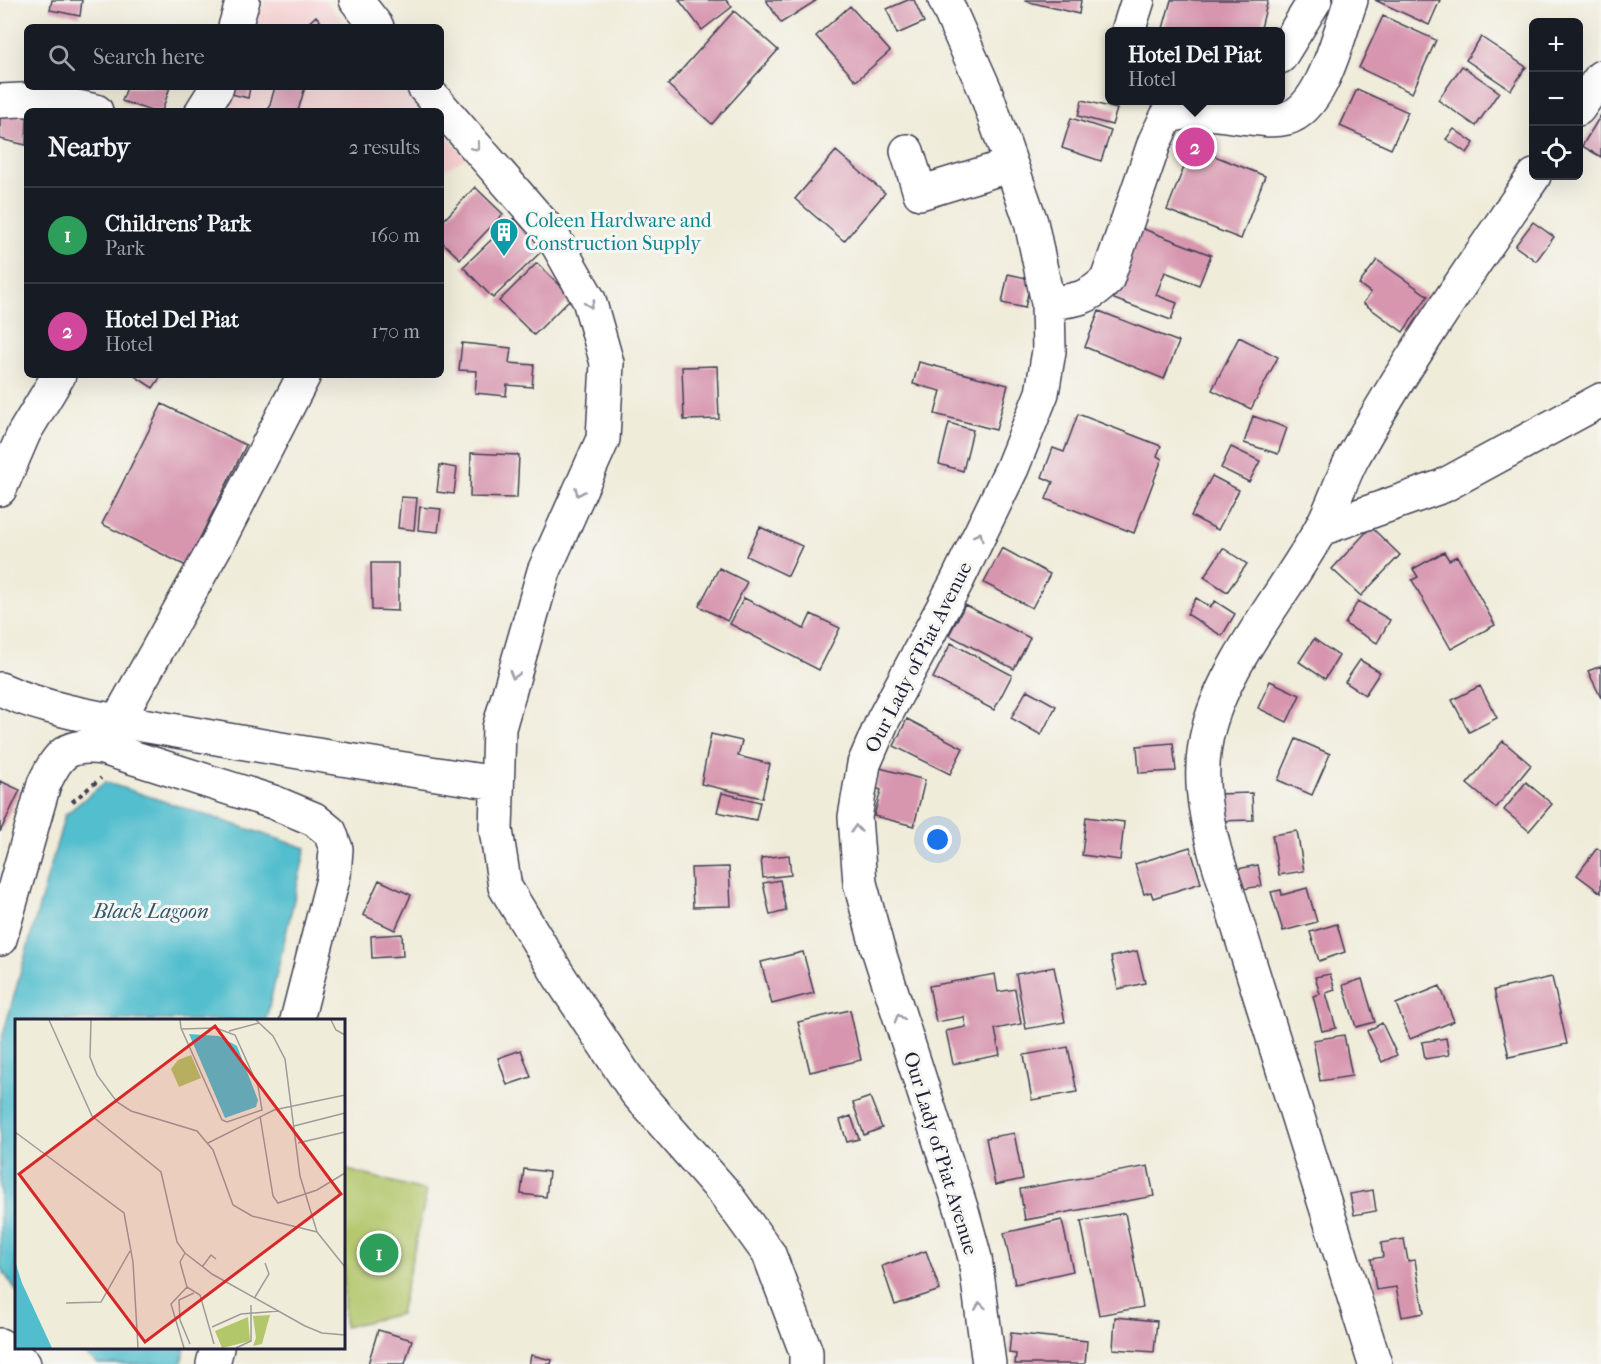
<!DOCTYPE html>
<meta charset="utf-8">
<style>
body{margin:0;font-family:"IM FELL French Canon",serif;background:#242831;color:#f1f3f6}
.controls{position:absolute;right:18px;top:18px;display:grid;overflow:hidden;border-radius:9px;box-shadow:0 6px 24px #0002}
.controls button{width:54px;height:54px;display:grid;place-items:center;padding:0;border:0;border-bottom:2px solid #363941;background:#171b24;color:#f1f3f6;font:30px sans-serif}
.you{position:absolute;left:938px;top:840px;width:21px;height:21px;margin:-15px;border:4px solid #fff;border-radius:50%;background:#1a73e8;box-shadow:0 0 0 9px #1a73e833}
.badge{display:grid;place-items:center;width:39px;height:39px;border-radius:50%;background:#8c9099;color:#fff;font-size:20px;font-weight:700}
.pin{position:absolute;translate:-50% -50%;border:3px solid #fff;box-shadow:0 2px 6px #0006}
.popup{position:absolute;left:1105px;top:27px;width:180px;height:78px;box-sizing:border-box;display:grid;place-content:center;border-radius:9px;background:#171b24;filter:drop-shadow(0 2px 4px #0005);font-size:20px;white-space:nowrap;color:#9ea1a6}
.popup b{font-size:22px;color:#f1f3f6}
.popup::after{content:'';position:absolute;left:50%;top:100%;margin-left:-12px;border:12px solid transparent;border-top-color:#171b24}
.list{margin:0;padding:0;list-style:none}
h2{display:flex;justify-content:space-between;align-items:center;height:78px;margin:0;padding:0 24px;font-size:26px}
h2 small{font-size:20px;font-weight:400;color:#9ea1a6}
.list li{display:grid;grid-template-columns:39px 1fr auto;gap:18px;align-items:center;box-sizing:border-box;height:96px;padding:0 24px;border-top:2px solid #363941}
.list b{display:block;font-size:22px;white-space:nowrap}
.list p{margin:0;font-size:20px;white-space:nowrap;color:#9ea1a6}
.list em{font-size:20px;font-style:normal;color:#9ea1a6}
.icon{flex:none;width:33px;height:33px;fill:none;stroke:currentColor;stroke-width:2;stroke-linecap:round;stroke-linejoin:round}
.map{position:relative;flex:none;width:1601px;height:1364px;overflow:hidden}
.search{position:absolute;background:#171b24;box-shadow:0 6px 24px #0002;left:24px;top:24px;width:420px;height:66px;display:flex;align-items:center;gap:15px;box-sizing:border-box;padding:0 21px;border-radius:9px;color:#9ea1a6;font-size:22px}
.panel{position:absolute;background:#171b24;box-shadow:0 6px 24px #0002;left:24px;top:108px;width:420px;height:270px;border-radius:9px}
.map>svg:first-child{display:block}
.built{fill:#f7cfd1}
.green{fill:#b2c66a;stroke:#6a7452;stroke-width:1.5}
.water{fill:#52becd;stroke:#3a7084;stroke-width:1.5}
.building{fill:#d795ae}
.lines{fill:none;stroke-linecap:round;stroke-linejoin:round}
.minor-casing{stroke:#414053;stroke-width:36}
.path{stroke:#414053;stroke-width:4;stroke-dasharray:4.5 4.5;stroke-linecap:butt}
.minor{stroke:#fff;stroke-width:33}
.oneway{stroke:#9c9ca7}
.labels{text-anchor:middle;stroke-width:6;stroke-linejoin:round;paint-order:stroke}
.culture-label{font-size:20px;fill:#0d838f;stroke:#f6f6f2;text-anchor:start}
.street-label{font-size:20px;fill:#22223b;stroke:#f6f6f2}
.water-label{font-size:21px;font-style:italic;fill:#33596e;stroke:#f6f6f2}
.inset-road{fill:none;stroke:#9e9b9a;stroke-width:1.5}
.view{fill:#d62828;fill-opacity:0.15;stroke:#d62828;stroke-width:3}
.inset-edge{fill:none;stroke:#22223b;stroke-width:3}
</style>
<div class="map">
<svg width="1601" height="1364" viewBox="0 0 1601 1364">
<rect width="100%" height="100%" fill="#f6f6f2"/>
<filter id="ink" filterUnits="userSpaceOnUse"><feTurbulence type="fractalNoise" baseFrequency=".0167" numOctaves="2"/><feDisplacementMap in="SourceGraphic" scale="12" xChannelSelector="R" yChannelSelector="G"/><feConvolveMatrix kernelMatrix="1 2 1 2 8 2 1 2 1" color-interpolation-filters="sRGB"/></filter>
<filter id="wash" filterUnits="userSpaceOnUse"><feTurbulence type="fractalNoise" baseFrequency=".008" numOctaves="4" result="noise"/><feDisplacementMap in="SourceGraphic" scale="24" xChannelSelector="R" yChannelSelector="G"/><feGaussianBlur stdDeviation="1.35" result="paint"/><feColorMatrix in="noise" values="0 0 0 0 0 0 0 0 0 0 0 0 0 0 0 0 0 1.4 0 .05"/><feComposite in="paint" operator="in"/></filter>
<g filter="url(#wash)">
<rect width="100%" height="100%" fill="#f0ecda"/>
<!-- built -->
<path class="built" d="M266 0H324L348 27H254Z
M228 87H402L424 111H218Z
M441 130 466 158 441 172Z"/>
<!-- green -->
<path class="green" d="M344 1169 427 1191 400 1314 344 1327Z"/>
<!-- water -->
<path class="water" d="M105 782 306 848 266 1020H16V1291L0 1267V1045L65 815Z
M79 1348H185L181 1364H98Z"/>
<g id="blocks">
<!-- building -->
<path class="building" d="M52 0H82L80 16 50 10Z
M679 0H726L732 7 702 30Z
M766 0H817L781 23Z
M908 0H914L924 22 897 34 887 9Z
M1025 0H1081L1079 14 1025 1Z
M1171 0H1268L1260 32H1162Z
M1375 0H1440L1429 25Z
M850 6 890 51 856 81 816 36Z
M734 11 778 50 712 124 668 85Z
M316 16 325 27H304Z
M1383 16 1436 40 1412 93 1359 68Z
M1481 37 1526 67 1511 90 1466 60Z
M1462 66 1499 92 1476 126 1438 100Z
M127 87H170L162 111H151L122 101Z
M224 87H250L248 98 223 92Z
M275 87H305L298 111H268Z
M1357 89 1408 112 1391 149 1340 126Z
M1082 100 1117 109 1112 125 1078 116Z
M0 111 27 117 26 145 0 139Z
M1601 115V157L1582 146Z
M1071 118 1111 131 1101 161 1062 148Z
M1454 129 1474 143 1467 153 1446 139Z
M1192 147 1265 176 1241 239 1167 210Z
M836 151 885 193 844 241 795 199Z
M475 187 503 214 460 259 441 241V223Z
M514 218 544 249 493 298 463 267Z
M1533 222 1554 237 1536 261 1515 246Z
M1141 228 1211 255 1199 285 1165 272 1156 295 1177 303 1171 320 1114 299Z
M1377 260 1428 296 1403 332 1363 303 1371 293 1359 284Z
M537 263 572 297 534 335 499 301Z
M1008 274 1031 279 1025 308 1002 303Z
M1099 311 1179 342 1164 379 1085 347Z
M1239 337 1278 357 1251 409 1212 390Z
M462 343 511 348 509 363 534 365 532 387 507 385 506 396 475 393 477 371 459 370Z
M919 362 1008 385 996 430 935 414 941 391 913 384Z
M717 366 719 419 684 420 682 367Z
M133 375H162L153 388Z
M162 404 246 445 186 566 102 524Z
M1078 414 1161 446 1157 456 1162 459 1134 533 1046 499 1053 482 1042 477 1053 448 1064 452Z
M1253 416 1287 428 1278 454 1244 443Z
M949 423 973 430 963 471 939 464Z
M1231 447 1260 461 1249 482 1221 468Z
M471 453 519 455 517 498 470 497Z
M440 465 457 468 454 494 437 492Z
M1212 476 1239 490 1218 530 1191 516Z
M401 497 417 498 414 530 398 528Z
M420 507 441 509 438 532 418 530Z
M760 527 802 546 788 576 746 556Z
M1371 527 1400 555 1361 596 1332 569Z
M1002 548 1050 574 1032 608 984 583Z
M1223 548 1247 564 1227 592 1204 577Z
M1444 552 1449 560 1457 556 1495 625 1451 649 1412 580 1418 577 1413 569Z
M371 563H398V611L372 610Z
M719 568 747 582 727 621 699 606Z
M744 598 804 629 811 614 840 628 819 670 730 624Z
M1196 598 1210 607 1215 601 1235 614 1222 636 1187 614Z
M1358 601 1390 620 1377 643 1345 624Z
M965 605 1030 638 1014 669 949 635Z
M1314 639 1339 656 1325 679 1299 662Z
M951 643 1012 675 994 710 933 678Z
M1360 660 1380 672 1365 695 1345 682Z
M1601 666V698L1588 671Z
M1270 681 1300 695 1287 722 1258 708Z
M1480 686 1497 718 1469 732 1452 700Z
M1027 690 1056 706 1041 735 1011 718Z
M907 719 963 748 950 774 894 746Z
M711 734 742 741 738 756 770 764 762 798 701 784Z
M1296 739 1330 754 1312 795 1278 780Z
M1503 741 1531 765 1496 808 1467 784Z
M1173 743 1176 771 1139 773 1137 746Z
M880 768 925 780 914 826 874 816 881 790 875 788Z
M0 781 20 790 0 832Z
M1526 782 1552 804 1529 831 1504 810Z
M722 793 760 802 756 820 717 812Z
M1252 793 1253 820 1217 821 1216 794Z
M1086 817 1124 822 1120 860 1082 855Z
M1297 831 1304 871 1279 875 1272 835Z
M1190 847 1201 883 1153 898 1151 892 1144 894 1135 864Z
M1597 848 1601 851V893L1577 875Z
M789 855 791 875 763 878 761 858Z
M1258 865 1262 886 1236 890 1232 870Z
M729 867 731 906 693 907 691 868Z
M379 880 411 895 395 930 363 915Z
M780 880 786 911 770 915 763 883Z
M1307 888 1317 922 1283 931 1271 892 1281 890 1282 895Z
M1337 924 1345 952 1319 961 1310 932Z
M402 934 403 956 372 958 371 936Z
M1137 951 1145 983 1118 989 1111 957Z
M803 952 814 993 772 1004 761 962Z
M1054 967 1065 1022 1026 1029 1016 974Z
M995 974 998 992 1015 989 1021 1024 995 1029 1000 1055 953 1064 946 1031 966 1027 964 1017 936 1022 929 986Z
M1330 974 1335 990 1326 993 1336 1028 1322 1031 1313 996 1320 994 1315 977Z
M1552 977 1567 1044 1509 1057 1494 990Z
M1362 979 1375 1022 1356 1027 1343 985Z
M1440 986 1454 1021 1410 1039 1396 1004Z
M850 1010 861 1060 810 1072 798 1022Z
M1382 1023 1397 1055 1382 1062 1367 1031Z
M1344 1035 1352 1076 1320 1081 1313 1040Z
M1446 1038 1449 1055 1425 1059 1422 1042Z
M1068 1047 1077 1092 1032 1100 1024 1055Z
M521 1050 531 1077 507 1085 498 1058Z
M870 1097 882 1128 864 1135 853 1103Z
M851 1116 859 1139 847 1142 840 1120Z
M1014 1133 1023 1179 995 1185 986 1138Z
M1148 1166 1154 1196 1025 1220 1020 1189Z
M524 1169 549 1172 546 1197 521 1194Z
M1373 1190 1376 1211 1354 1215 1350 1194Z
M1125 1213 1143 1307 1099 1315 1081 1221Z
M1062 1220 1073 1271 1015 1284 1004 1233Z
M1404 1239 1408 1261 1415 1260 1424 1313 1402 1317 1396 1287 1376 1290 1371 1259 1383 1257 1381 1243Z
M926 1251 940 1290 895 1305 882 1266Z
M1115 1317 1157 1321 1154 1352 1113 1349Z
M378 1330 412 1340 405 1364H368Z
M1011 1333 1087 1341 1085 1364H1015L1016 1354 1009 1353Z
M531 1355 552 1360 551 1364H529Z"/>
</g>
</g>
<g filter="url(#ink)">
<use href="#blocks" fill-opacity="0" stroke="#414053" stroke-width="1.5"/>
<g class="lines">
<!-- minor casing -->
<g class="minor-casing">
<path id="minor" d="M356 0 377 27
M945 0 985 90 1031 222 1048 303 1049 351 1042 393 1012 468 957 581 883 720 864 764 855 817 860 883 877 946 963 1214 975 1258 989 1364
M235 27 243 0
M1131 32 1129 28 1138 0
M1280 57 1315 0
M424 87 551 233 589 300 607 363 603 439 544 571 499 728 496 830 505 887 559 976 636 1092 724 1192 769 1254 806 1352V1364
M0 101 42 99 96 111
M1578 109 1601 77
M202 111 217 87
M907 151 920 193 1011 165
M1048 303C1076 300 1086 300 1107 280L1155 141 1167 116C1195 110 1212 113 1240 117 1256 118 1271 122 1287 118 1323 108 1339 33 1351 0
M0 489 24 433 59 375
M1321 529 1443 486 1601 400
M0 689C55 714 117 720 177 731 283 750 389 767 496 783
M118 720 219 540 304 375
M0 939 44 784C59 752 67 744 103 748L273 802 314 819 330 832 336 849 334 875 297 1020
M0 1345 24 1364
M213 1364 217 1348
M1375 1364 1215 852C1204 810 1197 770 1209 727 1226 662 1287 590 1320 530 1333 507 1340 482 1352 459 1405 363 1472 267 1534 176"/>
</g>
<!-- path -->
<path class="path" d="M72 802 101 778"/>
<!-- minor -->
<use href="#minor" class="minor"/>
</g>
<!-- one-way arrows -->
<defs><path id="oneway-chevron" d="M-2-3.5L2.5 0L-2 3.5" fill="none" stroke-width="1.6" stroke-linecap="round" stroke-linejoin="round" transform="scale(1.5)"/></defs>
<g class="oneway">
<use href="#oneway-chevron" transform="translate(476 147) rotate(49)"/>
<use href="#oneway-chevron" transform="translate(590 304) rotate(70)"/>
<use href="#oneway-chevron" transform="translate(579 492) rotate(114)"/>
<use href="#oneway-chevron" transform="translate(979 536) rotate(-64)"/>
<use href="#oneway-chevron" transform="translate(514 675) rotate(106)"/>
<use href="#oneway-chevron" transform="translate(856 829) rotate(-94)"/>
<use href="#oneway-chevron" transform="translate(899 1018) rotate(-107)"/>
<use href="#oneway-chevron" transform="translate(980 1306) rotate(-98)"/>
</g>
</g>
<!-- icons -->
<defs>
<g id="building-pin" transform="scale(1.5)"><path d="M0 17L-7.5 6A9.5 9.5 0 1 1 7.5 6Z" fill="#0f9aa8" stroke="#f6f6f2"/><path d="M-4-6H4V6H1V3H-1V6H-4ZM-2.5-4.3h1.7v1.8h-1.7ZM.8-4.3h1.7v1.8H.8ZM-2.5-1h1.7V.8h-1.7ZM.8-1h1.7V.8H.8Z" fill="#fff"/></g>
</defs>
<g fill-rule="evenodd">
<use href="#building-pin" x="504" y="232"/>
</g>
<g class="labels">
<!-- culture labels -->
<g class="culture-label">
<text x="525" y="227">Coleen Hardware and<tspan x="525" dy="23">Construction Supply</tspan></text>
</g>
<!-- street labels -->
<g class="street-label">
<text transform="translate(918 657) rotate(-63)" y="7">Our Lady of Piat Avenue</text>
<text transform="translate(941 1153) rotate(73)" y="7">Our Lady of Piat Avenue</text>
</g>
<!-- water labels -->
<g class="water-label">
<text x="151" y="918">Black Lagoon</text>
</g>
</g>
<!-- overview -->
<g transform="translate(15 1019)">
<rect width="330" height="330" fill="#f0ecda"/>
<path d="M176 36 186 59 164 68 156 50 163 41ZM255 296 247 325 238 327 241 319 238 297ZM233 298 235 322 207 329 200 312Z" fill="#b2c66a"/>
<path d="M174 15 204 17 222 27 243 81 241 88 210 99ZM0 242 7 264 37 329H0Z" fill="#52becd"/>
<path class="inset-road" d="M34 1 77 97 146 153 162 223 170 234 197 255 290 307 307 314 330 316M76 1 75 38 82 56 102 83 116 92 182 112 198 131 218 186 237 197 302 213 330 248M165 1 166 9 207 101 212 103 247 91 243 67 220 16 201 9 166 10M241 1 258 17 270 40 285 157 302 213M316 1 321 11 330 16M214 12 244 4M245 97 258 177 263 184 302 171 330 154M279 107 330 94M0 113 109 194 118 243 123 329M193 124 259 91 330 76M283 124 330 113M187 248 196 236 201 240M172 268 185 276 199 325M240 278 254 255 250 244M51 284 86 283 115 232M197 308 226 295 264 292M175 325 165 301 164 281 179 274M169 329 156 285 172 268 165 243 170 234M221 329 236 322V286"/>
<path class="view" d="M200 7 326 175 130 323 4 155Z"/>
<rect width="330" height="330" class="inset-edge"/>
</g>
</svg>
<div class="controls">
<button>+</button>
<button>−</button>
<button><svg class="icon" aria-label="locate" viewBox="0 0 24 24"><circle cx="12" cy="12" r="6"/><path d="M12 2v4M12 18v4M2 12h4M18 12h4"/></svg></button>
</div>
<div class="you"></div>
<div class="pin badge" style="left:379px;top:1253px;background:#2e9e5b">1</div>
<div class="pin badge" style="left:1195px;top:147px;background:#d1479c">2</div>
<div class="popup"><b>Hotel Del Piat</b>Hotel</div>
<div class="search"><svg class="icon" aria-label="search" viewBox="0 0 24 24"><circle cx="10" cy="10" r="6"/><path d="M15 15l6 6"/></svg>Search here</div>
<section class="panel">
<h2>Nearby<small>2 results</small></h2>
<ul class="list">
<li><span class="badge" style="background:#2e9e5b">1</span><div><b>Childrens' Park</b><p>Park</p></div><em>160 m</em></li>
<li><span class="badge" style="background:#d1479c">2</span><div><b>Hotel Del Piat</b><p>Hotel</p></div><em>170 m</em></li>
</ul>
</section>
</div>
